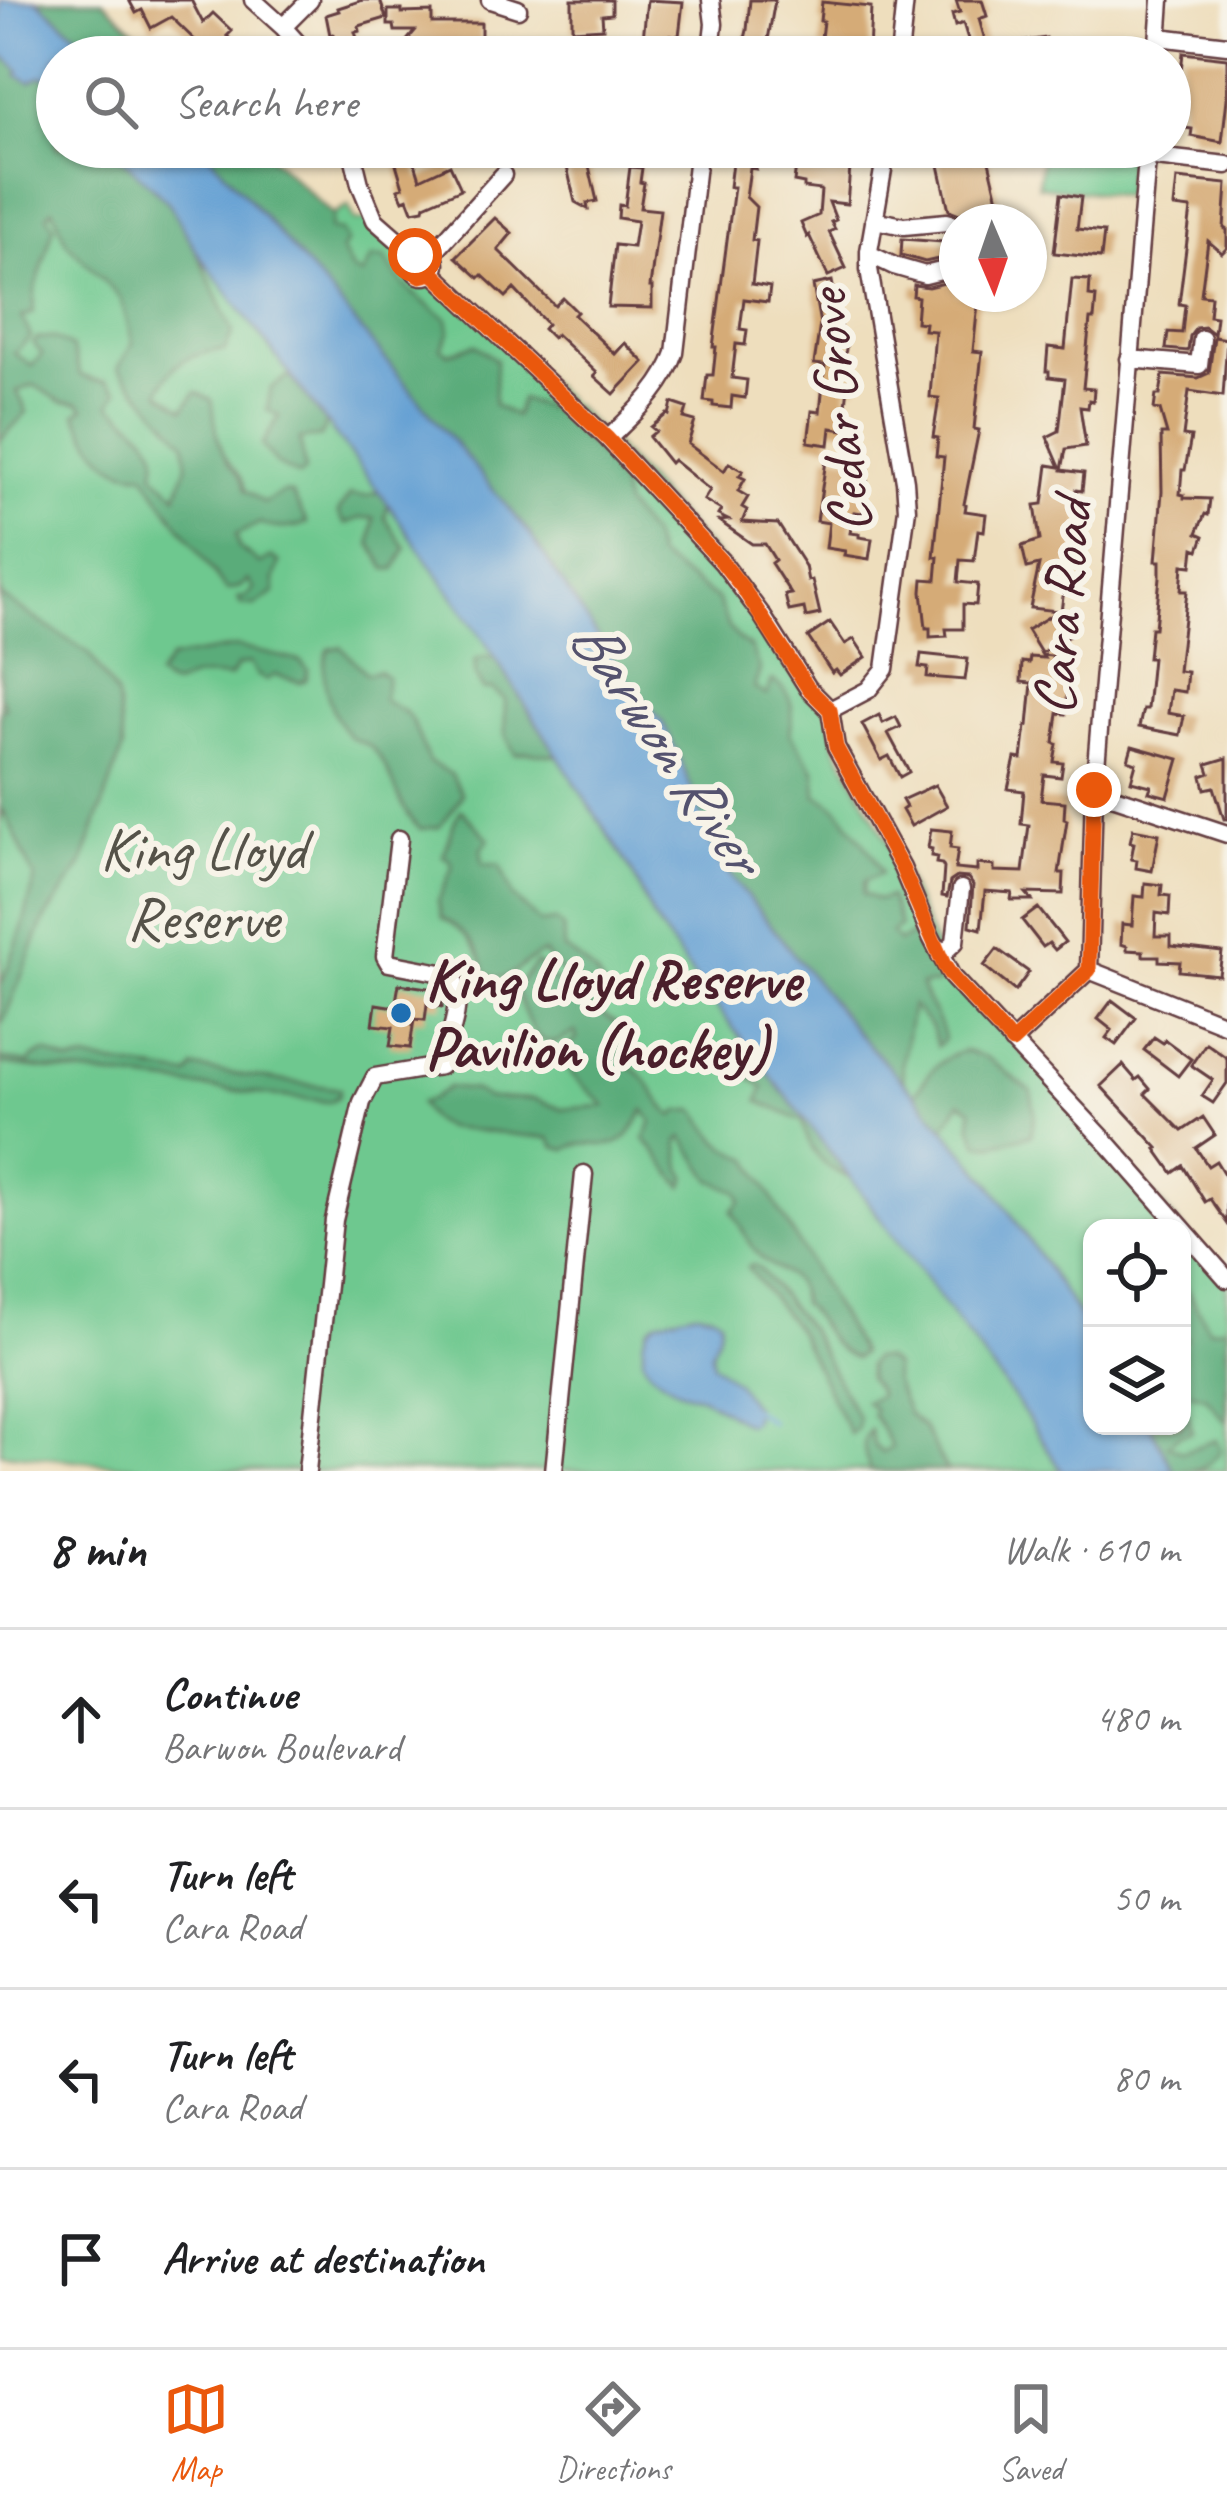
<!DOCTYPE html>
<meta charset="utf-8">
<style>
body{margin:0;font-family:Caveat,sans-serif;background:#f2f2f2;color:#202124}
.controls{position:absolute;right:36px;bottom:36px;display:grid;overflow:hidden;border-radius:24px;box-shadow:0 3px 9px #0004}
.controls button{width:108px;height:108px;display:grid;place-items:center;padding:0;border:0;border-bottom:3px solid #e0e0e0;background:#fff;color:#202124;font:60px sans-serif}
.compass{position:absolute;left:939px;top:204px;width:108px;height:108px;border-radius:50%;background:#fff;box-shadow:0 3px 9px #0004;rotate:178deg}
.stop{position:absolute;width:36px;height:36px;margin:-27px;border:9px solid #ea580c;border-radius:50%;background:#fff}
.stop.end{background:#ea580c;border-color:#fff;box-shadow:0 3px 12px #0008}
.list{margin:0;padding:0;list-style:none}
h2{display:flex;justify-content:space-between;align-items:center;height:156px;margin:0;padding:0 48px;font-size:51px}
h2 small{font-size:39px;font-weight:400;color:#757577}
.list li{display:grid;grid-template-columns:78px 1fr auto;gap:36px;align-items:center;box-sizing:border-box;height:180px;padding:0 48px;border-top:3px solid #e0e0e0}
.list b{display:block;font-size:45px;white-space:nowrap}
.list p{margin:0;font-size:39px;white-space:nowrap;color:#757577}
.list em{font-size:39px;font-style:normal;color:#757577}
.icon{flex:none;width:66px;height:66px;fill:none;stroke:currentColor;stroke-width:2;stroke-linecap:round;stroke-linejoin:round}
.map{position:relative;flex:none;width:1227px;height:1471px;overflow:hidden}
.search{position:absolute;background:#fff;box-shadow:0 3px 9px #0004;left:36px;right:36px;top:36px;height:132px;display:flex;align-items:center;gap:30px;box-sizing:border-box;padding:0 42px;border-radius:66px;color:#757577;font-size:45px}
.sheet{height:876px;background:#fff}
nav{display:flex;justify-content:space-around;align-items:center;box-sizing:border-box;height:168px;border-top:3px solid #e0e0e0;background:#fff;font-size:33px;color:#757577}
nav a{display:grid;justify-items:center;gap:6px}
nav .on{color:#ea580c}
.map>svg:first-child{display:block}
.green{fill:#6ec88f;stroke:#5c745d;stroke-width:3}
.forest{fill:#5aac7a;stroke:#526652;stroke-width:3;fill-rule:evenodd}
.water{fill:#629fd3;stroke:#565f7f;stroke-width:3}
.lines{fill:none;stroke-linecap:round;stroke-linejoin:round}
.stream{stroke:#629fd3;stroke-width:4.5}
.building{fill:#d5ab77}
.minor-casing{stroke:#633c41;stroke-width:21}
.minor{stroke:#fff;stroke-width:16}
.route{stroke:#ea580c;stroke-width:15}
.poi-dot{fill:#1f6fb2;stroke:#f7f3e8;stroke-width:4.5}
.labels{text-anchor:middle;stroke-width:12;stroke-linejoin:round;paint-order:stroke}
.street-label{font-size:60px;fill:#4a1f2b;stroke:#f7f3e8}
.park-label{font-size:60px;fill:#555249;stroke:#f7f3e8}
.poi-label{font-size:60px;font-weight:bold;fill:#4a1f2b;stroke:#f7f3e8;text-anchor:start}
.water-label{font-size:63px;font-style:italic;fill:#54526e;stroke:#f7f3e8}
</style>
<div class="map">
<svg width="1227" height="1471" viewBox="0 0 1227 1471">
<rect width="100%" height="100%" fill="#f7f3e8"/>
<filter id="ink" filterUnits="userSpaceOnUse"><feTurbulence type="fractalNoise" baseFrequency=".00833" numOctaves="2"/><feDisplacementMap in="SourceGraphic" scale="24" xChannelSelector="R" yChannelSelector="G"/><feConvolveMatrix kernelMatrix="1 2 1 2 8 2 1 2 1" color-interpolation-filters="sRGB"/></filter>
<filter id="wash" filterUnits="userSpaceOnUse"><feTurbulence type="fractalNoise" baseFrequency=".004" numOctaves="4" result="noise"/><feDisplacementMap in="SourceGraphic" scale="48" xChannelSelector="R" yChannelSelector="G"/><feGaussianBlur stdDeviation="2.7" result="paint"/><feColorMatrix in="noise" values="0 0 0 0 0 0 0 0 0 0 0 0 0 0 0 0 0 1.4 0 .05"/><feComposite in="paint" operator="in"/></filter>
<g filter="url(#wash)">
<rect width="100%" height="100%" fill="#eedebd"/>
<!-- green -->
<path class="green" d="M0 53 57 87V147H110L169 203 197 252 385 500 484 640 632 872 653 918 704 991 839 1163 1017 1402 1062 1471H141V1467L1 1453Z
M203 147H260L333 215 348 206 354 221 375 220 415 255C424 250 432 250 436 261L434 273 608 439 722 562 761 614 808 688 830 710 836 747 902 868 931 937 952 977 1111 1147 1227 1279V1471H1174L1150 1426H1182V1228H1092V1335L991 1184 915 1094 857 1034 718 860 679 756 663 723 622 673 529 533 333 296Z
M1043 147H1130L1125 196 1038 186Z"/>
<!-- forest -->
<path class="forest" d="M37 0H102L164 57H103Z
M0 53 21 72 35 78 41 76 54 80 57 87V147H110L169 203 197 252 233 332 225 350C194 353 170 360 160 392L184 409 196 392 212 400C215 418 216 441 226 458 233 472 243 473 245 490L264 503 284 492 292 494 307 523C292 529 275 530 260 523L236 535 239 548 260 564 272 557 280 562 274 580 275 592 255 606 241 605 238 598 246 597 254 589 248 580 240 587 227 590C211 572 200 551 185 532 170 513 157 495 144 473 108 475 90 443 76 414L84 408 79 403 62 402 34 385 17 391 27 412 0 440ZM53 209 66 242 121 299 133 343 118 368 185 442 187 465 177 495 154 474C155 467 158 458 156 452 151 435 123 414 110 404L118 392 107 381 93 380 80 375 72 347 54 338H38L33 343 42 354 32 366 14 353 31 337 22 317 33 313 35 291 54 226 47 215Z
M203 147H260L333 215 330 229 341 231 347 242 341 250 352 270 362 275 371 258H385C399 285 423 303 448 319L450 332 441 348 449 353 475 344 496 360 494 405 515 416 521 399 553 410 608 463 621 484 624 505 651 537 657 557 717 599 728 626 738 639 750 647 760 670 754 688 767 695 772 680C793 693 795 710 790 733L815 771 817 795C842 807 844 819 860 838 871 853 875 856 881 873L865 881 863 894 878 900 890 897 900 926 891 933 899 942 911 935 924 937 942 979 936 984 921 985C927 1006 940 1017 944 1039L937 1046 931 1027 912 1005 902 1065 904 1083 857 1034 718 860 679 756 663 723 622 673 529 533 333 296Z
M290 376 326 422 321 437 300 439 305 471 299 476 278 465 262 445 279 416 267 410 271 388Z
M379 492 388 504 385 518 406 548 395 569H386L371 544 374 518H361L345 524 338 512 350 495 366 496Z
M0 590 2 597 89 653 117 697 123 748 82 865 44 921 3 1022 0 1021V988L22 929 35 879 4 811 0 821V711L6 707 0 696Z
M237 647 300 661 308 670 306 680 300 682 275 675 266 680 257 675 250 663 237 666 230 677C219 678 207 675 196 677 176 680 179 694 157 677L170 659Z
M341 647 367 674 378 671 387 677 383 700 406 713 413 723 429 762 451 774 462 794C457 807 447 816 439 827L420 829C396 807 395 772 373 749 367 742 355 742 349 736 330 715 317 674 329 649Z
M484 657 495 658 558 756 527 752 515 754 505 734V700L492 689 483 690 475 675V660Z
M461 810 489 839 481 850 483 864 500 865 513 897 541 923 556 921 563 928 564 949C580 960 595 969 604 988L596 997C577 989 556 969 544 953 522 959 509 990 485 972 483 950 462 928 442 918L438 901 452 868 451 860 443 856C450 840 450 826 461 810Z
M536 963 544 967 546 976 570 990 579 1003 587 1004 624 1029V1041L617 1054C627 1067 631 1066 641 1075 654 1087 659 1106 674 1116L679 1111 695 1110C704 1118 706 1126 714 1135 723 1147 737 1153 750 1159L861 1353 855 1358C828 1350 822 1320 801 1303 799 1269 775 1275 758 1254 748 1242 740 1225 732 1211L741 1201 738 1192 712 1180 683 1137 678 1142 682 1169 687 1177 683 1187 645 1139 652 1121 644 1110C639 1118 634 1130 627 1137 610 1154 585 1136 566 1150L555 1147 549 1138 447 1128C434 1123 426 1116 420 1103L432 1099 448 1087 473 1090 487 1098 534 1099 562 1109 605 1106C591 1089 570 1080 563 1058L569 1045 577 1039 575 1032C569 1035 564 1040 557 1042 532 1049 522 1004 515 988Z
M965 1051 986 1057 1031 1091 1035 1114 1031 1135 994 1144H979L971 1125 972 1109 960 1102 944 1128 915 1094C928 1074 941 1056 965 1051Z
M46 1052 69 1063 88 1060 188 1076 194 1068 340 1089 339 1096 329 1102 0 1064V1059L29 1063 32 1058Z
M761 1063 851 1178C822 1168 809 1151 802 1121L758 1101 764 1087 750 1078 751 1068Z
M753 1265 759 1268 811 1332 858 1418 857 1429 850 1434 798 1331 747 1267Z
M1182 1280 1209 1329 1227 1327V1423L1206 1397 1188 1392 1182 1399V1341L1186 1339 1182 1327Z
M873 1358 885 1359 894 1366V1381L909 1415 923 1427 947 1471H870C866 1458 859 1442 870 1430L874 1446 882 1453 891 1448C890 1443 876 1419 872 1415L874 1409 865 1401 879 1396 877 1389 868 1378V1365Z
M1182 1405 1188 1414 1192 1432 1179 1435 1168 1445 1182 1452 1216 1440 1221 1450C1207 1470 1197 1471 1174 1471L1150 1426H1182Z"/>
<!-- water -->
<path class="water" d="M0 0H37L103 57H57V87L54 80 41 76 30 82 17 75 20 71 0 53Z
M110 147H203L333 296 529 533 622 673 663 723 679 756 718 860 857 1033 915 1094 991 1184 1092 1335V1426H1150L1174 1471H1062L1017 1402 839 1163 704 991 653 918 632 872 484 640 385 500 197 252 169 203Z
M694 1311 714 1314 720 1319 719 1331 711 1353 713 1364 736 1382 754 1407 753 1421 747 1425 702 1397 680 1391 662 1380 649 1370 643 1359V1341L648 1328 656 1321Z"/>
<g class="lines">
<!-- stream -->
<path class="stream" d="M752 1409 771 1422"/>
</g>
<g id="blocks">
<!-- building -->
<path class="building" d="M129 0H191L203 23 213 13 232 31 227 36 238 46 242 57H204L197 50 201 46 171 17 151 28 142 10 136 13Z
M363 0H380L386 18 359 26 360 31 355 32 359 45 343 50 340 42H335L333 34 330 35 326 15 339 11 338 8Z
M572 0H612V14L602 15 603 28 572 30Z
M647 0 683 2 679 36 670 35 667 57H634L637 38 643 39Z
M750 0H775L765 57H740L742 42 744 43 747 30Z
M956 0H982L987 16 979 19 987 47 1046 38 1048 57H964L963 50 971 49 963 23 955 26 952 14 960 12Z
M822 2 871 7 869 53 859 52 858 57H841V50L820 47 823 21H820Z
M388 10H402V13L432 12V23H481V54L393 57 415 31H395L394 25H388Z
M1183 53 1227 58V99L1222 142 1191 136 1192 129 1185 128 1186 115H1181L1182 97 1178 96Z
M391 147H410L420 179 450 165 461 189 425 205 424 209 413 211 408 198 403 200 398 189 403 187Z
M734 147H759L756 169 750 168 746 197 756 207 752 240 757 241 752 284 770 287 768 302 744 299 740 329 747 330 745 345 736 344 732 378 747 380 745 398 732 396 731 408 713 406V402L704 401 707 375H713L716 347H713L734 187H729Z
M935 147H960L963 160 974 157V161L988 157 999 203 959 214 949 210Z
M798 149 819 153 818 164 850 167 847 204 829 202 836 220 831 222 835 229 829 232 846 268 828 276 809 235 807 237 801 223 819 215 821 190 804 188V184L794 182Z
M588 162 597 201 587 203 588 209 575 202 567 167Z
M630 167 642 168 640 182 644 183 640 208 660 210 650 287H652V308L608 307 615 245 633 247 637 221 618 218 619 205 625 206Z
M1177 179 1227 184 1224 228 1227 230V248L1222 253 1208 241 1201 295 1211 296 1209 316 1216 317 1214 334 1205 327 1196 328 1190 336 1188 351 1166 349 1168 332 1182 333 1185 305 1179 304 1191 209 1174 207Z
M1061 194 1081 197 1077 229 1104 232 1101 258 1054 253Z
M495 218 512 233 498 250 555 306 563 298 577 312 574 315 615 354 625 343 644 362 614 394 594 376 597 373 556 334 552 338 543 329 547 324 514 289 506 297 482 275 479 278 456 257Z
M902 239 957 243 956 255 925 262 901 255Z
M1072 279 1090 280 1089 296 1096 297 1094 319H1090L1083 388 1094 389 1093 401 1089 400 1088 408 1080 407 1086 446 1066 449 1062 470 1084 473 1082 491 1076 490 1082 530 1073 531 1080 562 1067 565 1060 620 1069 636 1041 653 1027 630 1058 611 1030 608 1039 565 1027 568 1022 546 1040 540 1035 505 1043 504 1048 465 1060 467 1047 437 1059 431 1065 379 1049 377V371H1046L1048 347 1065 349Z
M832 281 842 335 848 336 842 374 858 376 856 388 848 387 845 414 859 416 857 432 831 428 829 445 808 442 812 411 820 412 825 365 814 364 820 324 813 285Z
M953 281 957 282V294H979L973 351 982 352 974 429 979 430 964 504 966 505 965 511 986 514 984 531 978 530 974 561 960 560 958 582 978 584 976 605 963 604V629H946L947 636 930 637V628H926L922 592 923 579 936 580 938 557H934L944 457 936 456 938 438 933 437 939 398 930 397 935 331 924 330 925 323 916 322 918 297 913 296 914 285 928 287Z
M1214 337 1227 339 1223 396 1189 391 1183 436 1191 437 1185 470H1182L1180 494 1184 495V498L1210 499 1208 515 1205 514 1197 533 1204 536 1199 550 1194 548 1192 566 1183 565 1181 591H1187L1178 671 1187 672 1185 692 1171 690 1168 713 1184 716 1180 735 1139 727 1143 709H1147L1152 658H1148L1151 628H1155L1160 577V561H1156L1162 492 1161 434H1167L1160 410 1154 409 1156 395H1160L1163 375 1198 378 1209 373Z
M672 403 687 408 684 418 695 421 688 444 724 471 729 463 743 471 739 476 745 479 738 491 748 497 742 507 747 510 742 522 778 524 805 566 808 581 812 580 820 614 806 617 804 608 789 611 785 595 791 594 771 563 775 560 765 544H752L719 521 728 520 718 515 721 510 704 500 710 490 673 460 670 463 649 437 656 431 651 427 667 414 669 415Z
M827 454 870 459 863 513 854 512 850 533 859 534V537L872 539 869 559 844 555 845 551 826 548 829 523 817 521Z
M830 622 845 644 854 639 866 657 840 675 836 670 832 673 808 637Z
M921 654 968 659 965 680 927 677 928 668 919 667Z
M1042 655 1070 658 1066 714 1058 713 1054 743 1057 744 1054 762 1063 763 1061 777 1044 775 1041 800 1065 802 1064 819 1067 820 1059 873H1064L1063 894 1026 893 1032 900H1011L1012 893 985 891 981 929 970 926 973 885 968 878 957 877 950 882 947 897 942 896 944 868 942 864 936 863 937 857 931 856 932 849 928 848 931 829 952 831 950 848 958 849 955 869 977 871V864L994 866V871L1023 872 1029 825 1021 824 1024 791 1008 789 1015 758 1022 759 1026 726H1028L1032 683 1021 682 1022 662 1029 663 1030 657 1044 658Z
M879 715 883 723 896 717 901 727 888 733 909 772 900 777 889 756 881 760 862 724Z
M1132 746 1179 759 1168 797 1149 792 1151 786 1131 781 1136 763 1128 760Z
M1227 758V819H1224L1214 787 1205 789 1202 776 1210 773 1207 764Z
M935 785 947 806 911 826 902 810 906 807 902 800Z
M1133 829 1159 834 1152 871 1136 868 1137 860 1131 859 1134 843 1130 842Z
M1145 883 1162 885 1161 895 1170 896 1169 915 1156 913 1155 936H1171V946L1222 952 1219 975 1179 971 1180 962 1159 961V956H1143V951L1127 950V946L1121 944 1122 924 1132 925 1134 896 1144 897Z
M1038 908 1065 942 1055 950 1049 943 1043 947 1022 920Z
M997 949 1029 972 1015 991 984 966Z
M399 984 443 990 442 1007 427 1004 425 1020 414 1019 410 1048 390 1046 393 1027 373 1025 376 1004 395 1007Z
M1112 1000 1136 1018 1116 1045 1106 1038 1112 1030 1098 1019Z
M1154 1037 1163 1043 1165 1040 1191 1059 1178 1076 1144 1050Z
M1206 1043 1227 1058V1083L1213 1103 1202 1096 1213 1080 1191 1065Z
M1123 1065 1136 1080 1140 1077 1150 1089 1145 1094 1182 1131 1203 1117 1215 1135 1196 1148 1208 1166 1216 1161 1227 1179V1223L1210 1199 1205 1202 1183 1166 1173 1173 1156 1149 1158 1148 1101 1086Z"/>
</g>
</g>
<g filter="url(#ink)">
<use href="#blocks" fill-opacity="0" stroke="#633c41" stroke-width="3"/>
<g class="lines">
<!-- minor casing -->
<g class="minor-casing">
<path id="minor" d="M253 0 283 27 310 57
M490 0 518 9
M283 27 310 0
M1159 37 1227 45
M710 57 714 24 711 0
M899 57 905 0
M1157 57 1161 0
M351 147 360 184 375 220 415 255
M1147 156 1227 165
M874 220 904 226 947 222 957 227
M992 222 1008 212
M412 264a12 12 0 1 1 24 0a12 12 0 1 1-24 0Z
M432 254 503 175
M869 254 894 266 925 275 957 267
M433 273 608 439 722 562 761 614 808 688 830 710 836 747 902 868 931 937 952 977 1111 1147 1227 1279
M1129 359 1199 365 1202 339
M608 439C634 413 663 389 675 353L699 147
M830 710 868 690 885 669 907 509 905 481 869 269V251L887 147
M1094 790 1227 834
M940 956 955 942 961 889
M1089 970 1227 1025
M1012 1042 1089 970 1094 790 1148 147
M307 1471 334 1220 362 1102 375 1077 440 1066C449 1039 465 1001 452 975L389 963 385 956 399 839
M554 1471 584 1174"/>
</g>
<!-- minor -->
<use href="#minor" class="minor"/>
</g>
</g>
<g class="lines" filter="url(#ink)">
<!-- route -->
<path class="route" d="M415 255C409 264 412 272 421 276L433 273 608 439 722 562 742 587 808 688 830 710 836 747 902 868 944 965 952 977 1012 1042 1089 970 1094 790"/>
</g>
<!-- markers -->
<circle class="poi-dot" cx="401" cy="1013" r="12"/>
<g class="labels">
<!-- street labels -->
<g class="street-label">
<text transform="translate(837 412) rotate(-96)" y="21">Cedar Grove</text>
<text transform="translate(1061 607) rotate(-85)" y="21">Cara Road</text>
</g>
<!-- park labels -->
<g class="park-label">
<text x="203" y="869">King Lloyd<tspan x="203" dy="69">Reserve</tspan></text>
</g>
<!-- poi labels -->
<g class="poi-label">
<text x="425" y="999">King Lloyd Reserve<tspan x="425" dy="69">Pavilion (hockey)</tspan></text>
</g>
<!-- water labels -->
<g class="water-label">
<text transform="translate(668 744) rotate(56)" y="22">Barwon River</text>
</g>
</g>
</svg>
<div class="controls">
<button><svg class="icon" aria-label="locate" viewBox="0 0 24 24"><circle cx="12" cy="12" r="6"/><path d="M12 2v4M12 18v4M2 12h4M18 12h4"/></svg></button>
<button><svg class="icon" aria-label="layers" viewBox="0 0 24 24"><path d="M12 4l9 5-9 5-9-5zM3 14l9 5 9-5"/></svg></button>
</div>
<svg class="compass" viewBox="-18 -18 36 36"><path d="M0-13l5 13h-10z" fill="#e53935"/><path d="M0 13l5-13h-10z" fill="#757577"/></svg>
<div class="stop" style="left:415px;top:255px"></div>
<div class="stop end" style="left:1094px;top:790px"></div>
<div class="search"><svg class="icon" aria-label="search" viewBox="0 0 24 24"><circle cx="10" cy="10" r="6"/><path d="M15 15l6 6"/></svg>Search here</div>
</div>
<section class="sheet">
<h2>8 min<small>Walk · 610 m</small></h2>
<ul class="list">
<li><svg class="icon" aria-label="ahead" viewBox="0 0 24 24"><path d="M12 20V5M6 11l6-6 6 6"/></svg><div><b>Continue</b><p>Barwon Boulevard</p></div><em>480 m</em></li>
<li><svg class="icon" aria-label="left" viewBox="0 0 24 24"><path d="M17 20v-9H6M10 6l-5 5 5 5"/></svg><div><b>Turn left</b><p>Cara Road</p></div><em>50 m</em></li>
<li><svg class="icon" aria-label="left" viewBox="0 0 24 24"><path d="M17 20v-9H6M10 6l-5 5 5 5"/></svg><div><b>Turn left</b><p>Cara Road</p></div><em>80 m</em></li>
<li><svg class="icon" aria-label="arrive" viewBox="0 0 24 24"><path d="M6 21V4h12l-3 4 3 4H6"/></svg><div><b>Arrive at destination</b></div></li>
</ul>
</section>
<nav>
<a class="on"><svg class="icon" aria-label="map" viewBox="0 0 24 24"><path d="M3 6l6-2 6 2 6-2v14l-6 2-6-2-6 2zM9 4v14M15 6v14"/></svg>Map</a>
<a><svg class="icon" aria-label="directions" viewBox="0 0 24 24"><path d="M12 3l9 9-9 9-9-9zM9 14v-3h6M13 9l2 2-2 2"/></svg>Directions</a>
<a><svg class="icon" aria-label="saved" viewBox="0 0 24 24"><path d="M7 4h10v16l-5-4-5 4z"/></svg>Saved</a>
</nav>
